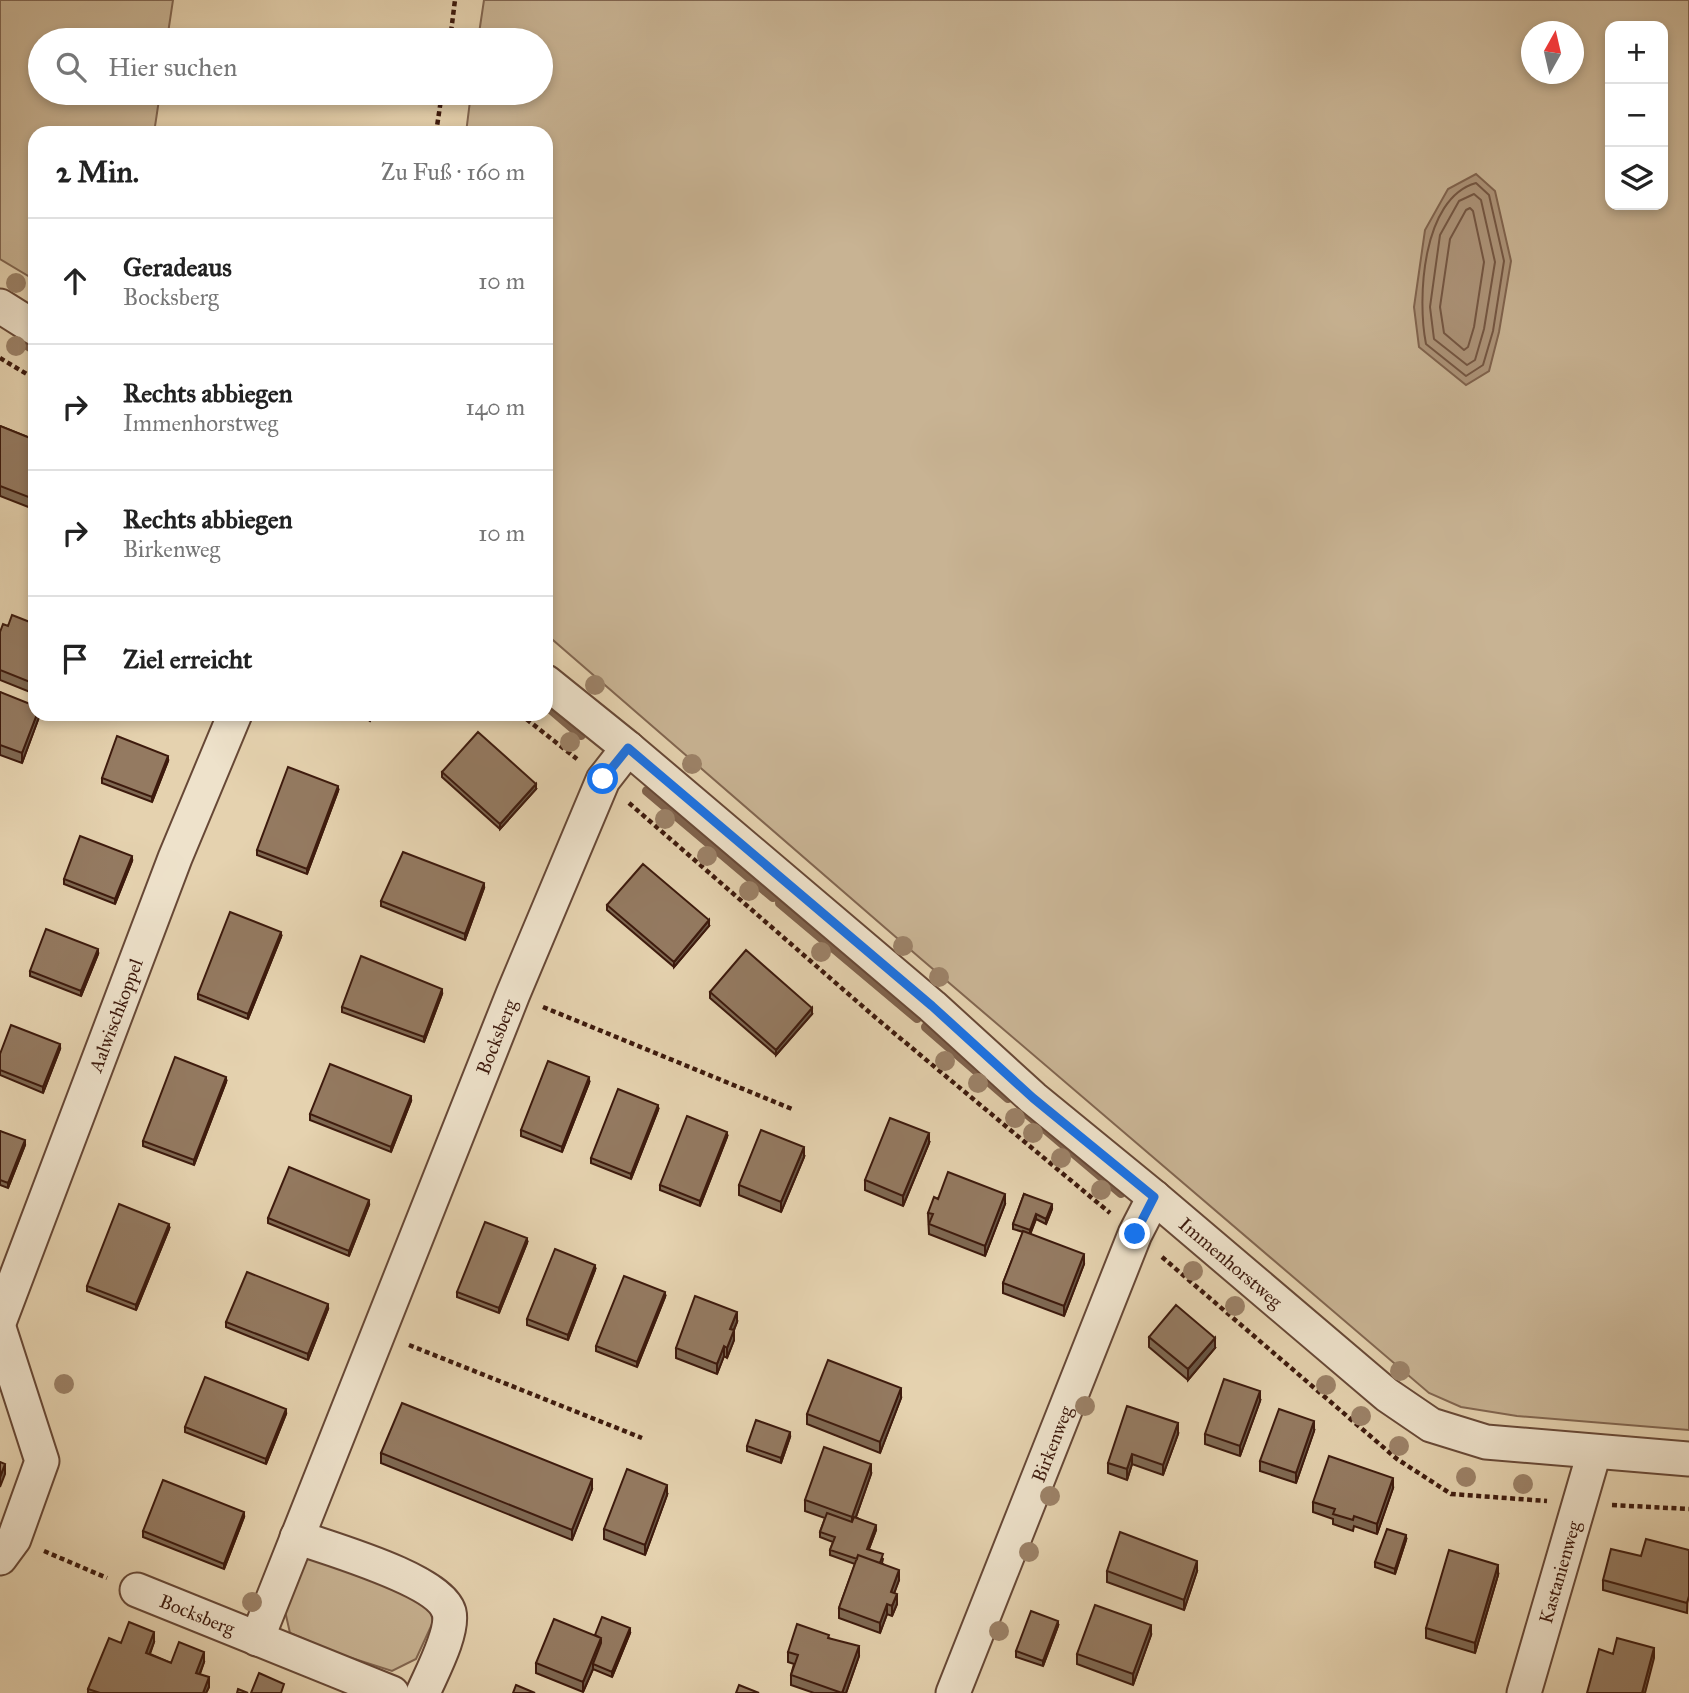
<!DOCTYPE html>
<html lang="de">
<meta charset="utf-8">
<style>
body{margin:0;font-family:"IM FELL Great Primer",serif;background:#f2f2f2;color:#222}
.controls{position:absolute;right:21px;top:21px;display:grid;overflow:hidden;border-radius:14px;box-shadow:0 4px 10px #0003}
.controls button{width:63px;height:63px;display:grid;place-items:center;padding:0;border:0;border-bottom:2px solid #e0e0e0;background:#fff;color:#222;font:35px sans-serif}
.compass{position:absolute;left:1521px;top:21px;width:63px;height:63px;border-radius:50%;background:#fff;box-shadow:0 4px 10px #0003;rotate:8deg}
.stop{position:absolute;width:21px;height:21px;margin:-16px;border:5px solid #1a73e8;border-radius:50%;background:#fff}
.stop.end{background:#1a73e8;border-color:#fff;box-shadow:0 2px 7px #0008}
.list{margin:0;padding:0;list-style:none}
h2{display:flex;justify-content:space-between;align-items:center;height:91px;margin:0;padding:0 28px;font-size:30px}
h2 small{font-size:23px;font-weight:400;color:#767676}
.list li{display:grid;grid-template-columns:46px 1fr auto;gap:21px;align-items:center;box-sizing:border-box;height:126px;padding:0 28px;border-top:2px solid #e0e0e0}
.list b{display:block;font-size:26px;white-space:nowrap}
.list p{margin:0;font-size:23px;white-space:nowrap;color:#767676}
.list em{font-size:23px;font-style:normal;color:#767676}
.icon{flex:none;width:38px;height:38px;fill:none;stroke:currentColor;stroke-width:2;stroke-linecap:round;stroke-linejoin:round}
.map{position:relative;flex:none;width:1689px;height:1693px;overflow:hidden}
.search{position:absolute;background:#fff;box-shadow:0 4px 10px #0003;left:28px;top:28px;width:525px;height:77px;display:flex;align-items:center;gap:18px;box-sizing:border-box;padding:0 24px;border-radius:38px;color:#767676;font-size:26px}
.panel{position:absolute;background:#fff;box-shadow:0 4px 10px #0003;left:28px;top:126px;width:525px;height:595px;border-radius:21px}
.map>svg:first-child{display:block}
.green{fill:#c8b393;stroke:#826650;stroke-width:2;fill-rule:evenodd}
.water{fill:#ac9378;stroke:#80634d;stroke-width:2}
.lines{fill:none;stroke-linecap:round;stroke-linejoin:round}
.shore{stroke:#745642;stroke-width:2}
.stream{stroke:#80634d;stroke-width:10}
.minor-casing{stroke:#674836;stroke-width:37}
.path{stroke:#3d1a0d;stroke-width:4.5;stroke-dasharray:5 3.5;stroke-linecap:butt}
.minor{stroke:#eee2cb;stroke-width:33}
.tree{fill:#9c8268}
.wall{fill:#7f6953;stroke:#3d1a0d;stroke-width:2}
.shaded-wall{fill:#685544;stroke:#3d1a0d;stroke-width:2}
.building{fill:#947a61;stroke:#3d1a0d;stroke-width:2}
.route{stroke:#1a73e8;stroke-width:9}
.labels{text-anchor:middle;stroke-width:7;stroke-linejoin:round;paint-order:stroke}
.street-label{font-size:19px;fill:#3d1a0d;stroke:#eee2cb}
</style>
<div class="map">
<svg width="1689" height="1693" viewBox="0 0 1689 1693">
<rect width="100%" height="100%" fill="#e5d2af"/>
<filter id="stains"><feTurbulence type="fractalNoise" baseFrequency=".00286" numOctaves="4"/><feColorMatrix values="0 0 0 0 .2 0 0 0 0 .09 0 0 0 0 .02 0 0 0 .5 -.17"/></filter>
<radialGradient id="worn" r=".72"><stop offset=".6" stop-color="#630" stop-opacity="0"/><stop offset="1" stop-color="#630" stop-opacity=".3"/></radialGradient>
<!-- green -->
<path class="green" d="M0 0H173L167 40H40V93H160L154 133H35V280L0 259Z
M484 0H1689V1430L1517 1416 1461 1407 1429 1393 920 958 546 634V133H466L471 93H541V40H478ZM1610 26H1663V205H1610ZM1532 32H1574V74H1532Z
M319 1556 428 1600 433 1622 416 1659 392 1671 339 1654 290 1633 285 1611 302 1557Z"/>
<!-- water -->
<path class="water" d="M1476 174 1495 191 1511 261 1499 332 1489 371 1466 385 1419 347 1414 307 1425 230 1448 189Z"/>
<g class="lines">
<!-- shore -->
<path class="shore" d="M1476 183 1489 195 1504 261 1493 331 1483 365 1466 376 1426 344C1417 299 1422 198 1476 183Z
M1474 194 1481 200 1495 262 1484 329 1475 360 1467 365 1434 339 1430 307 1440 235 1459 201Z
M1470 208 1473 211 1484 262 1474 327 1468 347 1464 350 1444 333 1440 307 1450 239 1466 210Z"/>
<!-- stream -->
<path class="stream" d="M27 345 35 350
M546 705 581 735
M647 791 773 897
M780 903 917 1018
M926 1027 1008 1098
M1024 1111 1121 1193"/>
<!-- minor casing -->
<g class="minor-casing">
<g id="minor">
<path d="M0 306 35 328"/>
<path id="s1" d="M546 682 628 748 932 1006 1033 1098 1154 1197 1387 1395 1431 1425 1486 1442 1689 1459"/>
<path id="s2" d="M0 1320 175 858 235 714"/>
<path d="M0 1331 42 1461 14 1539 0 1558"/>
<path d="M297 1537C330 1549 439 1579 449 1612 454 1632 431 1674 423 1693"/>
<path id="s3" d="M137 1590 392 1693"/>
<path id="s4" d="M257 1639 513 994 603 780 628 748"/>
<path id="s5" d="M953 1693 1135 1234 1154 1197"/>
<path id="s6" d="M1524 1693 1594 1453"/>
</g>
</g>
<!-- path -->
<path class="path" d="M450 40 455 0
M436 133 442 93
M0 358 35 379
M520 714 577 759
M629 803 876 1018 1110 1213
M543 1007 792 1109
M1162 1257 1397 1459 1451 1494 1547 1501
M409 1345 642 1438
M1612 1505 1689 1509
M44 1551 107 1578"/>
<!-- minor -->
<use href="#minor" class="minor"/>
</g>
<!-- trees -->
<g class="tree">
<circle cx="16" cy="283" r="10"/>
<circle cx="16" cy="346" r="10"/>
<circle cx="595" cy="685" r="10"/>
<circle cx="570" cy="742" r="10"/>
<circle cx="692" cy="764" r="10"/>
<circle cx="665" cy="819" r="10"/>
<circle cx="707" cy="856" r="10"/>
<circle cx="749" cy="891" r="10"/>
<circle cx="903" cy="946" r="10"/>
<circle cx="821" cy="952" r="10"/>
<circle cx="939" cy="977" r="10"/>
<circle cx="945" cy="1061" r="10"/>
<circle cx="978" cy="1083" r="10"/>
<circle cx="1015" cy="1118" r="10"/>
<circle cx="1033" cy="1133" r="10"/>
<circle cx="1061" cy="1158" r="10"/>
<circle cx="1101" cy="1190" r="10"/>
<circle cx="1193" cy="1271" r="10"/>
<circle cx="1235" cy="1306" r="10"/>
<circle cx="1400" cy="1371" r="10"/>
<circle cx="64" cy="1384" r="10"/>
<circle cx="1326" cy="1385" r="10"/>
<circle cx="1085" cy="1406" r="10"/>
<circle cx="1361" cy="1416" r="10"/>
<circle cx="1399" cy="1446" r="10"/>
<circle cx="1466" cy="1477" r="10"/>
<circle cx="1523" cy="1484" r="10"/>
<circle cx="1050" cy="1496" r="10"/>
<circle cx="1029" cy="1552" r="10"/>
<circle cx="252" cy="1602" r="10"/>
<circle cx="999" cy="1631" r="10"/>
</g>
<!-- wall -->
<path class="wall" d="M0 426 35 440 31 508 0 496Z
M35 624V694L0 680V632L8 626Z
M0 692 39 714V717L22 763 0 755Z
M360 714H374L370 721Z
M168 761 152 802 102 783V778Z
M442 772 536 789 500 829 442 777Z
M338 791 307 874 257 855V850Z
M132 861 115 904 64 884V879Z
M484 888 465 940 381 906V901Z
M607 905 709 926 674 967 607 910Z
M281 937 248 1019 198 999V994Z
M98 954 81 996 30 976V971Z
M710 992 812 1014 776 1055 710 998Z
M442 994 424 1042 342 1012V1007Z
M60 1049 43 1093 0 1075V1054Z
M226 1082 194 1165 143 1146V1141Z
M589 1083 562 1152 521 1136V1130Z
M411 1101 391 1152 310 1120V1114Z
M658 1110 631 1179 591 1163V1158Z
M0 1131 25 1145 8 1188 0 1185Z
M727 1137 700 1206 660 1190V1185Z
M929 1143 903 1206 865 1190V1180Z
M804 1157 781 1212 739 1195V1185Z
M1024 1194 1052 1209 1046 1224 1036 1219 1030 1234 1084 1264 1064 1316 1003 1293V1283L1023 1232 1013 1229V1224Z
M938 1199 1005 1204 985 1256 929 1234 928 1213Z
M369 1205 349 1256 268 1223V1218Z
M169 1229 136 1310 87 1291V1286Z
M527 1243 499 1313 457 1297V1292Z
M595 1270 568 1340 527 1325V1319Z
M665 1297 637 1367 596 1351V1346Z
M328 1309 308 1360 226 1327V1322Z
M737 1322 734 1330V1340L727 1358 724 1356 717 1374 676 1358V1348Z
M1149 1337 1215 1348 1188 1380 1149 1347Z
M901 1398 880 1453 807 1424V1414Z
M1260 1401 1240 1456 1205 1444V1434Z
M286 1414 266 1464 185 1432V1427Z
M1314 1431 1296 1483 1260 1471V1461Z
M1178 1434 1163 1475 1132 1464 1127 1480 1108 1473V1463Z
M790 1437 781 1463 747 1451V1446Z
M381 1453 592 1489 572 1540 381 1463Z
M871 1474 856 1517 876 1530 869 1549 883 1559 882 1563 899 1580 894 1593 897 1604 892 1616 887 1614 880 1633 839 1618V1608L855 1564 830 1555V1550L833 1542 820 1537V1532L825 1518 805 1511V1500Z
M1393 1488 1377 1534 1354 1526 1353 1531 1333 1524V1519L1313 1512V1502Z
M667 1495 645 1555 604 1539V1529Z
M244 1517 224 1569 143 1537V1531Z
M1406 1540 1395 1574 1375 1567V1562Z
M1689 1550 1687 1613 1603 1590V1580L1641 1556Z
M1107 1571H1197L1184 1610 1107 1582Z
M1498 1575 1475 1653 1426 1638V1628Z
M1058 1626 1043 1666 1016 1657V1651Z
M630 1633 612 1677 593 1669 583 1692 536 1673V1663L595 1635Z
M1151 1635 1133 1685 1077 1664V1654Z
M829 1638 859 1656 846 1693H814L791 1685V1675L794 1664 788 1662V1652Z
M154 1642 150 1654 171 1663 204 1662 200 1674 209 1687 206 1693H88V1689L121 1643Z"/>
<!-- shaded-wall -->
<path class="shaded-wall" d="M35 487V497L31 508V498Z
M37 714H39V717L22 763V753Z
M168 756V761L152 802V797Z
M536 784V789L500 829V824Z
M338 786V791L307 874V869Z
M132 856V861L115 904V899Z
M484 883V888L465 940V934Z
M709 920V926L674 967V962Z
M281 932V937L248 1019V1014Z
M98 949V954L81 996V991Z
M442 989V994L424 1042V1037Z
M812 1008V1014L776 1055V1050Z
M60 1044V1049L43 1093V1087Z
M226 1077V1082L194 1165V1160Z
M589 1077V1083L562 1152V1147Z
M411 1096V1101L391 1152V1147Z
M658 1105V1110L631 1179V1174Z
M727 1132V1137L700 1206V1201Z
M929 1133V1143L903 1206V1196Z
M25 1140V1145L8 1188V1183Z
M804 1147V1157L781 1212V1202Z
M1005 1194V1204L985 1256V1246Z
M369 1200V1205L349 1256V1251Z
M1052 1204V1209L1046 1224V1219Z
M1036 1214V1219L1030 1235V1230Z
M169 1224V1229L136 1310V1305Z
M527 1238V1243L499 1313V1308Z
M1084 1254V1264L1064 1316V1306Z
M595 1265V1270L568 1340V1335Z
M665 1292V1297L637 1367V1362Z
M328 1304V1309L308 1360V1354Z
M737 1312V1322L730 1339V1329Z
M734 1330V1340L727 1358V1348Z
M1215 1338V1348L1188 1380V1369Z
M724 1346V1356L717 1374V1364Z
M901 1388V1398L880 1453V1442Z
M1260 1391V1401L1240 1456V1446Z
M286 1409V1414L266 1464V1459Z
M1314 1421V1431L1296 1483V1473Z
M1178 1423V1434L1163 1475V1465Z
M790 1432V1437L781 1463V1458Z
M1132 1454V1464L1127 1480V1469Z
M5 1464V1474L0 1487V1477Z
M871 1464V1474L852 1528V1517Z
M1393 1478V1488L1377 1534V1524Z
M592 1479V1489L572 1540V1530Z
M667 1485V1495L645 1555V1545Z
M244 1512V1517L224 1569V1564Z
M876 1525V1530L867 1554V1549Z
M1406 1535V1540L1395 1574V1569Z
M1197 1561V1571L1184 1610V1600Z
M1498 1565V1575L1475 1653V1643Z
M899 1570V1580L891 1602V1592Z
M897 1594V1604L892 1616V1606Z
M887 1604V1614L880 1633V1623Z
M1058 1621V1626L1043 1666V1661Z
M1151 1625V1635L1133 1685V1674Z
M630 1628V1633L612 1677V1672Z
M154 1632V1642L146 1663V1653Z
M601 1638V1648L593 1664V1669L583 1692V1682Z
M859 1646V1656L846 1693H842Z
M1654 1648V1658L1645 1693H1642Z
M204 1652V1662L196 1683V1673Z
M209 1677V1687L206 1693H203Z"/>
<!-- building -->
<path class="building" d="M0 426 35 440V487L31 498 0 486Z
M12 615 35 624V684L0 670V632L3 624 8 626Z
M0 692 35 706V714H37L22 753 0 745Z
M478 732 536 784 500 824 442 772Z
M117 736 168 756 152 797 102 778Z
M288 767 338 786 307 869 257 850Z
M80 836 132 856 115 899 64 879Z
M403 852 484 883 465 934 381 901Z
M643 864 709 920 674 962 607 905Z
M230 912 281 932 248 1014 198 994Z
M46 929 98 949 81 991 30 971Z
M746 950 812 1008 776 1050 710 992Z
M361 956 442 989 424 1037 342 1007Z
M11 1025 60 1044 43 1087 0 1070V1054Z
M175 1057 226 1077 194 1160 143 1141Z
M548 1061 589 1077 562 1147 521 1130Z
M330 1064 411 1096 391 1147 310 1114Z
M618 1089 658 1105 631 1174 591 1158Z
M687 1116 727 1132 700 1201 660 1185Z
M890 1118 929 1133 903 1196 865 1180Z
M761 1130 804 1147 781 1202 739 1185Z
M0 1131 25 1140 8 1183 0 1180Z
M289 1167 369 1200 349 1251 268 1218Z
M948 1172 1005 1194 985 1246 929 1224 933 1214 928 1213 934 1197 938 1199Z
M1024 1194 1052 1204 1046 1219 1036 1214 1030 1230 1013 1224Z
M119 1204 169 1224 136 1305 87 1286Z
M485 1222 527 1238 499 1308 457 1292Z
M1023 1231 1084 1254 1064 1306 1003 1283Z
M555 1249 595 1265 568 1335 527 1319Z
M247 1272 328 1304 308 1354 226 1322Z
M624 1276 665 1292 637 1362 596 1346Z
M695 1296 737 1312 730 1329 734 1330 727 1348 724 1346 717 1364 676 1348Z
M1176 1305 1215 1338 1188 1369 1149 1337Z
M828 1360 901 1388 880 1442 807 1414Z
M205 1377 286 1409 266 1459 185 1427Z
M1224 1379 1260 1391 1240 1446 1205 1434Z
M402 1403 592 1479 572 1530 381 1453Z
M1127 1406 1178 1423 1163 1465 1132 1454 1127 1469 1108 1463Z
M1279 1409 1314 1421 1296 1473 1260 1461Z
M756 1420 790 1432 781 1458 747 1446Z
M824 1447 871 1464 852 1517 805 1500Z
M1329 1456 1393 1478 1377 1524 1354 1516 1353 1520 1333 1514 1335 1509 1313 1502Z
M0 1462 5 1464 0 1477Z
M627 1469 667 1485 645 1545 604 1529Z
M163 1480 244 1512 224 1564 143 1531Z
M827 1513 852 1522 854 1517 876 1525 867 1549 883 1554 880 1563 858 1555 857 1559 830 1550 835 1537 820 1532Z
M1387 1529 1406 1535 1395 1569 1375 1562Z
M1120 1532 1197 1561 1184 1600 1107 1571Z
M1646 1539 1689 1550V1596L1687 1603 1603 1580 1611 1549 1641 1556Z
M1449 1550 1498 1565 1475 1643 1426 1628Z
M858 1555 899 1570 891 1592 897 1594 892 1606 887 1604 880 1623 839 1608Z
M1095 1605 1151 1625 1133 1674 1077 1654Z
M1031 1611 1058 1621 1043 1661 1016 1651Z
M602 1617 630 1628 612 1672 593 1664 601 1643V1638L595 1635Z
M554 1619 601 1638 583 1682 536 1663Z
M129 1622 154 1632 146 1653 171 1663 179 1642 204 1652 196 1673 209 1677 203 1693H100L88 1689 109 1638 121 1643Z
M797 1624 829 1635 828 1638 859 1646 842 1693 791 1675 798 1655 788 1652Z
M1617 1638 1654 1648 1642 1693H1587L1599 1649 1613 1654Z
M259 1673 284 1684 281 1693H251Z
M516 1685 535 1693H513Z
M739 1685 759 1693H736Z
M238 1689 248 1693H237Z"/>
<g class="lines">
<!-- route -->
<path class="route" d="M603 779 628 748 932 1006 1033 1098 1154 1197 1135 1234"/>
</g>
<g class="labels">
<!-- street labels -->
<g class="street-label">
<text dy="7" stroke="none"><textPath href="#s2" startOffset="326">Aalwischkoppel</textPath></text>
<text dy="7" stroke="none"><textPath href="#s4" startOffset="648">Bocksberg</textPath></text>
<text dy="7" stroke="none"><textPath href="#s1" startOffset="898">Immenhorstweg</textPath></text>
<text dy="7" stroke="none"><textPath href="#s5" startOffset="268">Birkenweg</textPath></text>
<text dy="7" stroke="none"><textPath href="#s6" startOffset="126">Kastanienweg</textPath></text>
<text dy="7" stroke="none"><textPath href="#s3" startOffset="65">Bocksberg</textPath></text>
</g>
</g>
<rect width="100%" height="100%" filter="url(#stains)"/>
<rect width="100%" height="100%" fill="url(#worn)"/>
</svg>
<div class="controls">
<button>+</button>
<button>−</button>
<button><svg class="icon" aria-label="layers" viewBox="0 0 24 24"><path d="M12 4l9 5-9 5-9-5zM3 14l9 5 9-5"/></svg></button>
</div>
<svg class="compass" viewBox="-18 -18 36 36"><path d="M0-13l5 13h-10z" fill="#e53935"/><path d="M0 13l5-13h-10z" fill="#767676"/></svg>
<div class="stop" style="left:603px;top:779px"></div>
<div class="stop end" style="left:1135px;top:1234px"></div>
<div class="search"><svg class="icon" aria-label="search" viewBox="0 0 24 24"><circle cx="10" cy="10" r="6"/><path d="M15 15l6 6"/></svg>Hier suchen</div>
<section class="panel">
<h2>2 Min.<small>Zu Fuß · 160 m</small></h2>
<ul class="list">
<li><svg class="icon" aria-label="ahead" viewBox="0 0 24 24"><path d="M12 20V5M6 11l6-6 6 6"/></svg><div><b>Geradeaus</b><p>Bocksberg</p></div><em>10 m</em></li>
<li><svg class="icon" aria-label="right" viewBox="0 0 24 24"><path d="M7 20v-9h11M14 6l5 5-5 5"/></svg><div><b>Rechts abbiegen</b><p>Immenhorstweg</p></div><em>140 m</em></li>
<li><svg class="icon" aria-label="right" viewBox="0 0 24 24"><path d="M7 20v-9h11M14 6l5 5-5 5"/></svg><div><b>Rechts abbiegen</b><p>Birkenweg</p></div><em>10 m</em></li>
<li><svg class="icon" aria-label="arrive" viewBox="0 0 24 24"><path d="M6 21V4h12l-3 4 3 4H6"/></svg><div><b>Ziel erreicht</b></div></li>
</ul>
</section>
</div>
